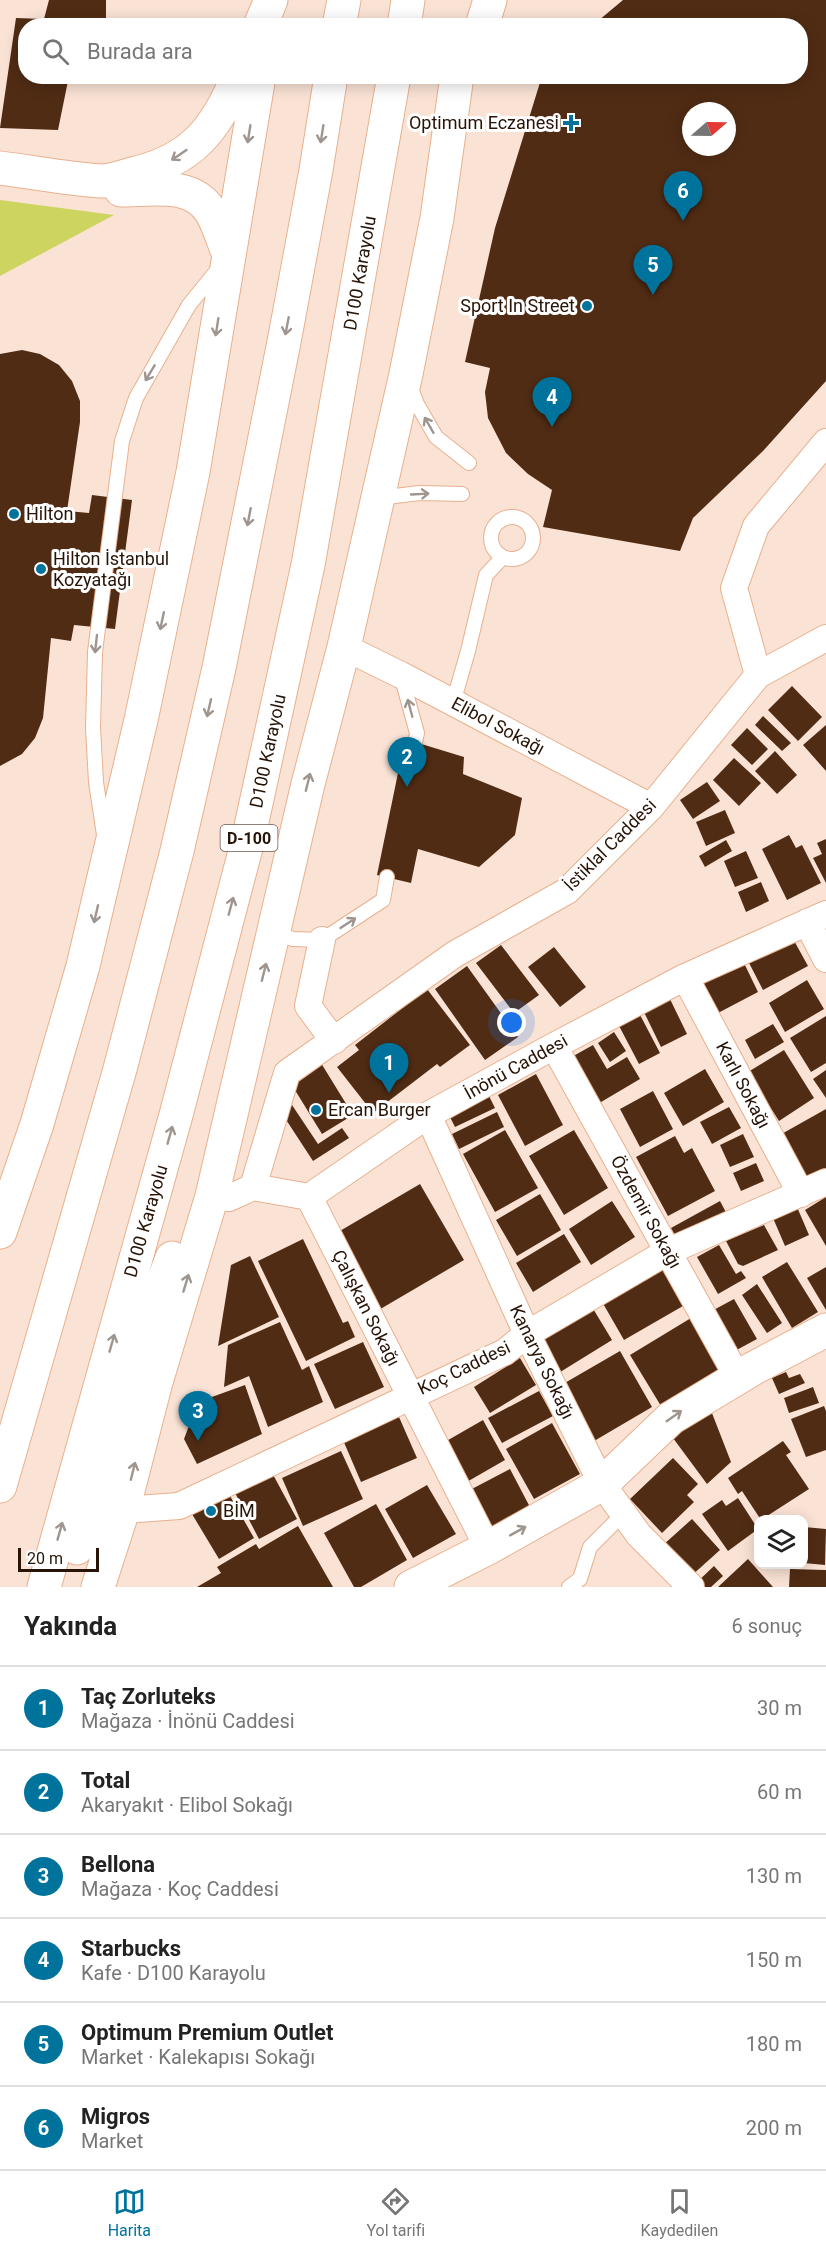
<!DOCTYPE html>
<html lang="tr">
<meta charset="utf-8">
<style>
body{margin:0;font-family:Roboto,sans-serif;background:#f2f2f2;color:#222}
.controls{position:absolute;right:18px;bottom:18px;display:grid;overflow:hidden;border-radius:12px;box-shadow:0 3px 15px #0003}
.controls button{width:54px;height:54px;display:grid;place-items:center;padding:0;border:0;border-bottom:2px solid #e0e0e0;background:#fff;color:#222;font:30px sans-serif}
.compass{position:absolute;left:682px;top:102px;width:54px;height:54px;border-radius:50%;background:#fff;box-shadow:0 3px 15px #0003;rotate:70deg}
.scale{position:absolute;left:18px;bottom:15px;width:81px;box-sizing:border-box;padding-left:6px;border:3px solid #281407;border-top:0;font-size:16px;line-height:21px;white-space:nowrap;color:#281407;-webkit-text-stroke:4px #fff;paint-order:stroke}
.you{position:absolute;left:512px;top:1023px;width:21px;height:21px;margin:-15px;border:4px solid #fff;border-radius:50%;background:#1a73e8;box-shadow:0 0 0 9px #1a73e833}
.badge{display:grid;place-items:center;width:39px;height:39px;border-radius:50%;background:#00739d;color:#fff;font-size:20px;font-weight:700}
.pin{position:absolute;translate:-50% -50px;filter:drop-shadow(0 2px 3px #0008)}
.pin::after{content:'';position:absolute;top:32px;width:21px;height:18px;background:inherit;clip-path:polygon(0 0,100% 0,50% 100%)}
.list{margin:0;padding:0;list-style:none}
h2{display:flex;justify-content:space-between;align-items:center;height:78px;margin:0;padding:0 24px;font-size:26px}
h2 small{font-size:20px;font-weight:400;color:#767676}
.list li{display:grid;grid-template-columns:39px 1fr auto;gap:18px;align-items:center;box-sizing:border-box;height:84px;padding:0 24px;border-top:2px solid #e0e0e0}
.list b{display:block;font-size:22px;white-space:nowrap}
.list p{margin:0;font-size:20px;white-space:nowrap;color:#767676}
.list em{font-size:20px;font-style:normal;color:#767676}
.icon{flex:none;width:33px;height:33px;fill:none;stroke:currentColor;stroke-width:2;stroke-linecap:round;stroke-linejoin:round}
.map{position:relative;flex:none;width:826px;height:1587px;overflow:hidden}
.search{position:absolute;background:#fff;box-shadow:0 3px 15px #0003;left:18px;right:18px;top:18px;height:66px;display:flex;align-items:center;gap:15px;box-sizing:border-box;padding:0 21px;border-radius:24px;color:#767676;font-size:22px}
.sheet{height:582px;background:#fff}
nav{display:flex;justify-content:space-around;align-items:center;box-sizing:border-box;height:84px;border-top:2px solid #e0e0e0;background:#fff;font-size:16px;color:#767676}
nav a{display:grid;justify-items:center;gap:3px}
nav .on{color:#00739d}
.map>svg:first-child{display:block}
.green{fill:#cdd45f}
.building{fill:#512c14;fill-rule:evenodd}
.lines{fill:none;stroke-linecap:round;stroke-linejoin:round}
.lane-casing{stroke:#e8b08e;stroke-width:16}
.street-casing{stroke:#e8b08e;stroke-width:28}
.secondary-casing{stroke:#e8b08e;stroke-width:35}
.highway-casing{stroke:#e8b08e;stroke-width:35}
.lane{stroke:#fff;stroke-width:14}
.street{stroke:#fff;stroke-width:26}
.secondary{stroke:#fff;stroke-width:33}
.highway{stroke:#fff;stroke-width:33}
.oneway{stroke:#9e958f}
.poi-dot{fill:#00739d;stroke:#fff;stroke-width:2}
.labels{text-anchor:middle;stroke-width:6;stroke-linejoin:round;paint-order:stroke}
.shield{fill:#fff;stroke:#685a51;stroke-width:1.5}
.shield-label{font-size:16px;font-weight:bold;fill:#281407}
.poi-label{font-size:18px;fill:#281407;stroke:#fff;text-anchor:start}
.street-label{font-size:18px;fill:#281407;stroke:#fff}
</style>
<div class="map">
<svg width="826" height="1587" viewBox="0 0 826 1587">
<rect width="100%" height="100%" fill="#fae3d5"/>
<!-- green -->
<path class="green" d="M0 200 114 215 0 276Z"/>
<!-- building -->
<path class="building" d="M49 0H106V26H26V76H69L58 130 0 128 16 18 44 19Z
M623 0H826V381L763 451 693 518 680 551 543 527 552 490 528 474 506 453 488 418 485 392 490 368 465 362 495 228 542 76H800V26H592ZM691 111H727V147H691Z
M22 350 40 354 59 365 72 381 80 401V422L67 511 89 513 92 495 132 500 115 629 74 625 71 641 51 638 43 718 35 738 22 754 0 766V354Z
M792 686 822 717 798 741 768 710Z
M763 716 791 743 782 751 755 725Z
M826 725V771L803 745Z
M747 728 768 749 752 765 731 745Z
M405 739 464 757 463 774 522 798 515 835 479 867 418 849 411 883 377 875Z
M775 751 797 775 777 794 755 771Z
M734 758 761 783 739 806 713 780Z
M707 782 720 801 693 819 680 800Z
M725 810 735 833 706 846 696 822Z
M789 835 796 848 802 845 821 883 787 900 762 849Z
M826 839V883L813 858 822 854 817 843Z
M726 840 732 851 705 867 699 856Z
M746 851 758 878 735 887 724 861Z
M761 882 769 901 746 912 738 892Z
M792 937 808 966 763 990 748 961Z
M501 945 539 995 514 1013 476 963Z
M554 947 586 987 560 1007 528 967Z
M743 961 758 992 718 1013 702 982Z
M467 966 518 1037 485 1060 435 989Z
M807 980 824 1009 785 1032 769 1003Z
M427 989 470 1045 440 1067 437 1064 373 1113 337 1067 359 1050 355 1045Z
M668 995 687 1034 661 1047 642 1008Z
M638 1011 660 1053 639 1064 617 1022Z
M826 1016V1063L811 1072 790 1038Z
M773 1024 784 1042 755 1059 745 1040Z
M614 1032 626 1051 610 1062 598 1043Z
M593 1045 607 1069 627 1057 640 1079 596 1105 568 1059Z
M784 1050 814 1098 779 1121 748 1072Z
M321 1063 353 1115 322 1134 290 1082Z
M705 1069 724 1102 683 1126 664 1093Z
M826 1070V1098L813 1079Z
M536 1074 563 1125 525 1146 498 1095Z
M653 1091 673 1129 640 1147 620 1109Z
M487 1092 495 1108 455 1127 447 1111Z
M292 1105 318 1144 342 1128 349 1138 313 1161 281 1112Z
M729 1107 741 1128 712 1144 700 1122Z
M826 1109V1170L804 1182 778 1136Z
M497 1112 504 1127 459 1149 452 1134Z
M505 1130 538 1188 495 1212 463 1154Z
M574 1130 608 1188 564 1215 529 1156Z
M743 1134 754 1157 730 1167 720 1145Z
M675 1136 684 1153 692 1148 715 1191 668 1216 636 1157Z
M756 1163 764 1181 741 1191 733 1173Z
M420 1184 464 1260 377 1311 333 1235Z
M540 1194 561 1230 517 1256 496 1220Z
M826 1197V1246L805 1210Z
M612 1201 635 1237 591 1265 569 1229Z
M720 1201 729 1218 680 1244 671 1228Z
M797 1207 809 1235 785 1246 773 1218Z
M764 1225 778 1250 743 1266 738 1264 726 1241Z
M564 1234 581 1262 533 1292 516 1263Z
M303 1239 343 1323 348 1321 355 1337 306 1361 258 1261Z
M719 1245 736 1274 741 1271 746 1278 718 1294 697 1257Z
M250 1256 279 1317 218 1346 231 1265Z
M787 1262 818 1312 792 1328 762 1277Z
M660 1266 683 1306 624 1340 601 1300Z
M826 1267V1310L807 1278Z
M757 1284 782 1323 767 1333 742 1295Z
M734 1299 757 1339 731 1353 708 1313Z
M589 1302 612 1340 557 1374 534 1336Z
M691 1318 722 1368 661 1406 630 1355Z
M280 1322 302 1370 309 1366 323 1402 268 1427 249 1376 224 1387 228 1345Z
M363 1342 384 1387 335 1409 314 1364Z
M620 1351 652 1407 589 1444 563 1384Z
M520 1358 536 1385 490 1413 474 1387Z
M786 1372 789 1378 800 1374 805 1383 779 1394 772 1378Z
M245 1385 262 1434 197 1464 184 1439 198 1402Z
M813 1387 819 1403 789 1413 784 1398Z
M539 1391 553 1416 502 1443 488 1418Z
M824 1406 826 1411V1450L806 1457 791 1419Z
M710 1408 731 1462 707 1484 673 1438Z
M399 1417 417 1458 361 1482 343 1440Z
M483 1420 505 1460 465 1483 443 1443Z
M552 1423 580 1474 534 1499 506 1449Z
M783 1441 791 1452 786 1455 809 1489 761 1520 742 1491 738 1494 728 1478Z
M341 1451 363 1499 303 1526 282 1478Z
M673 1458 698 1484 687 1495 694 1502 662 1533 630 1499Z
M270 1469 297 1519 259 1539 233 1489Z
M510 1469 531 1509 488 1531 468 1491Z
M427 1485 456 1534 413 1558 385 1509Z
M225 1487 254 1538 219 1559 189 1509Z
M738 1498 758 1529 728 1551 702 1514 722 1500 726 1506Z
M376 1504 407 1560 361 1587H354L324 1533Z
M692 1519 720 1550 690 1577 662 1546Z
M298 1526 333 1587H197L221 1573 217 1567 256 1544 259 1549Z
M804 1527 826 1529 825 1565 804 1563Z
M748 1559 773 1587H718Z
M714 1566 723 1576 711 1587H698L695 1584Z
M790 1569 826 1570V1587H789Z"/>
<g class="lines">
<!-- lane casing -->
<g class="lane-casing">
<path id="lane" d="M410 386 417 404 436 437 469 463
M378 498 420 493 462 494
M491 538a21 21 0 1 1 42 0a21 21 0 1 1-42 0Z
M401 675 417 733 415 742
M453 703 468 651 486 575 503 557
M104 835 96 782 93 728 95 652 122 441 136 398 189 305 219 268
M274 933 293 939 322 940 383 900 387 877
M569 1587 580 1579 590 1547 624 1513"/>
</g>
<!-- street casing -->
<g class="street-casing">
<path id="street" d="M344 647 401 675 651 807
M758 675 734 588 756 526 826 442
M807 922 826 959
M322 940 308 1006 334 1041
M685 977 801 1194
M554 1046 738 1378
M428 1115 527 1334 602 1484 639 1535 691 1587
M253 1187 287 1073 455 954 567 891 651 807 758 675 826 638
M212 1196 229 1198 253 1187 309 1197 428 1115 554 1046 685 977 826 914
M309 1197 488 1548
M123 1510 179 1506 505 1352 527 1334 667 1252 826 1182"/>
</g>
<!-- secondary casing -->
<g class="secondary-casing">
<path id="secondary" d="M411 1587 488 1548 602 1484 671 1418 754 1368 826 1330"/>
</g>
<!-- highway casing -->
<g class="highway-casing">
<path id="highway" d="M260 26 271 0
M339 26 344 0
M404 26 408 0
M482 26 490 0
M0 168C33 172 67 179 101 181 111 181 122 177 132 174 191 161 216 130 238 76
M121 190C152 190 192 181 211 212 219 225 223 241 229 255
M0 1232 37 1124 83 966 141 720 193 472 259 76
M0 1486 120 1069 177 851 219 668 284 342 316 170 331 76
M77 1548 145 1331 172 1258
M44 1587 176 1115 248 840 308 565 394 76
M98 1587 123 1510 156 1382 212 1196 308 784 344 647 406 374 437 218 457 76"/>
</g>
<!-- lane -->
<use href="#lane" class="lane"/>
<!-- street -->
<use href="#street" class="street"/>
<!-- secondary -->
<use href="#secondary" class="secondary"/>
<!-- highway -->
<use href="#highway" class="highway"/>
</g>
<!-- one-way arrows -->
<defs><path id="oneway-shaft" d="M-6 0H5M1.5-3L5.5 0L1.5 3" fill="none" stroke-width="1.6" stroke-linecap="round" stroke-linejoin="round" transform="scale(1.5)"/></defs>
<g class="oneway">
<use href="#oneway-shaft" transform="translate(249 134) rotate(99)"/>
<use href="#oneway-shaft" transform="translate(322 134) rotate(99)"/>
<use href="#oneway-shaft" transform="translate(179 155) rotate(146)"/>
<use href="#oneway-shaft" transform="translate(287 326) rotate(101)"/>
<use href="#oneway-shaft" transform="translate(217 327) rotate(99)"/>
<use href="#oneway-shaft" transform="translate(150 373) rotate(121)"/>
<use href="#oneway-shaft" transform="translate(429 425) rotate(-120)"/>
<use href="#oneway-shaft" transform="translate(420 494) rotate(-3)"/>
<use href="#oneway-shaft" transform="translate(249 517) rotate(101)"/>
<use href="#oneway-shaft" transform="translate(162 621) rotate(102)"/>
<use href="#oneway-shaft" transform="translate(96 644) rotate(96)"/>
<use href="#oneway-shaft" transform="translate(209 708) rotate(103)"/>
<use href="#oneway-shaft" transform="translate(410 708) rotate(-105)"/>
<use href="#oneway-shaft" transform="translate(308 782) rotate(-76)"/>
<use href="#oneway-shaft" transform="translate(231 906) rotate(-75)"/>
<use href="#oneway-shaft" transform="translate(96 914) rotate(103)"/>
<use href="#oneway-shaft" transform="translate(348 923) rotate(-33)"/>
<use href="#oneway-shaft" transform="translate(264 972) rotate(-76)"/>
<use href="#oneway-shaft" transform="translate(170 1135) rotate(-74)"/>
<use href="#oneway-shaft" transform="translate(186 1283) rotate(-73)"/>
<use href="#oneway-shaft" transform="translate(112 1343) rotate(-74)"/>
<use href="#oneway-shaft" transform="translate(674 1416) rotate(-35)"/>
<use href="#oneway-shaft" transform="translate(133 1471) rotate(-76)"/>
<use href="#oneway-shaft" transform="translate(60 1531) rotate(-74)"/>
<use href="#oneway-shaft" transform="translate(518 1531) rotate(-29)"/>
</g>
<!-- markers -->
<g class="poi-dot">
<path d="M568 114h6v6h6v6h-6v6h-6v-6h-6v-6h6z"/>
<circle cx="587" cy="306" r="6"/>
<circle cx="14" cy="514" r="6"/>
<circle cx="41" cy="569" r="6"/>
<circle cx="316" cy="1110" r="6"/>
<circle cx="211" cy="1511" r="6"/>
</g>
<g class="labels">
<!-- shield labels -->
<rect class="shield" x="220.5" y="825" width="57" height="26" rx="4.5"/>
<g class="shield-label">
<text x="249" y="844">D-100</text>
</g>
<!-- poi labels -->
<g class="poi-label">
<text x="559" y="129" text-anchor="end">Optimum Eczanesi</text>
<text x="575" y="312" text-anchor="end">Sport In Street</text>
<text x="26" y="520">Hilton</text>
<text x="53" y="565">Hilton İstanbul<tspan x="53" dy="21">Kozyatağı</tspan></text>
<text x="328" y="1116">Ercan Burger</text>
<text x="223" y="1517">BİM</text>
</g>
<!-- street labels -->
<g class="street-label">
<text transform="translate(360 273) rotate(-80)" y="6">D100 Karayolu</text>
<text transform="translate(498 726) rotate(28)" y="6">Elibol Sokağı</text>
<text transform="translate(268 751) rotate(-78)" y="6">D100 Karayolu</text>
<text transform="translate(610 845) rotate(-45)" y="6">İstiklal Caddesi</text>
<text transform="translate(516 1067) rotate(-29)" y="6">İnönü Caddesi</text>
<text transform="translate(743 1085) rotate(62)" y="6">Karlı Sokağı</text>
<text transform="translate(646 1212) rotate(61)" y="6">Özdemir Sokağı</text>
<text transform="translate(146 1221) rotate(-74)" y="6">D100 Karayolu</text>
<text transform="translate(366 1308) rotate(63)" y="6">Çalışkan Sokağı</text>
<text transform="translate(542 1362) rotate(64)" y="6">Kanarya Sokağı</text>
<text transform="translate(464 1368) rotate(-26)" y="6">Koç Caddesi</text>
</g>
</g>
</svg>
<div class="controls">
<button><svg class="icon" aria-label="layers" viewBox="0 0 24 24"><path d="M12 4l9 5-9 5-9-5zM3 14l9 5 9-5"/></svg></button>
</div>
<svg class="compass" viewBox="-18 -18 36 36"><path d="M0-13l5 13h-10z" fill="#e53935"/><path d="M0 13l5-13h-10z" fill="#767676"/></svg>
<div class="scale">20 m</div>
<div class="you"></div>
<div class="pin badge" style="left:389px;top:1093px">1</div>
<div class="pin badge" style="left:407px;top:787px">2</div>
<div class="pin badge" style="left:198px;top:1441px">3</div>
<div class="pin badge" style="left:552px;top:427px">4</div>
<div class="pin badge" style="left:653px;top:295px">5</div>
<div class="pin badge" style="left:683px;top:221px">6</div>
<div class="search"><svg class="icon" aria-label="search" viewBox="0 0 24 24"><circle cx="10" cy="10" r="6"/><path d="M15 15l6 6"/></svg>Burada ara</div>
</div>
<section class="sheet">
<h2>Yakında<small>6 sonuç</small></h2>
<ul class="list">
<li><span class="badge">1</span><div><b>Taç Zorluteks</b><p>Mağaza · İnönü Caddesi</p></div><em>30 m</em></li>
<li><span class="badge">2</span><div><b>Total</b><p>Akaryakıt · Elibol Sokağı</p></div><em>60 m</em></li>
<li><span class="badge">3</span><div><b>Bellona</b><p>Mağaza · Koç Caddesi</p></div><em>130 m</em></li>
<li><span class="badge">4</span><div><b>Starbucks</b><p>Kafe · D100 Karayolu</p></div><em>150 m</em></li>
<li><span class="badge">5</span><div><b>Optimum Premium Outlet</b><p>Market · Kalekapısı Sokağı</p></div><em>180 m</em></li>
<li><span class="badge">6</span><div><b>Migros</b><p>Market</p></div><em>200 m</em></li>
</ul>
</section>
<nav>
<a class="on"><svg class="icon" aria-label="map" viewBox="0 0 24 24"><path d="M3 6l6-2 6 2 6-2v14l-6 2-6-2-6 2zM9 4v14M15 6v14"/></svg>Harita</a>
<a><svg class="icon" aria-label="directions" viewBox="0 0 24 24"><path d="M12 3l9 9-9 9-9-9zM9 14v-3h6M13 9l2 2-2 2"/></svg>Yol tarifi</a>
<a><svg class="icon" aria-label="saved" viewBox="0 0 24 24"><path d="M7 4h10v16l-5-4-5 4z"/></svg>Kaydedilen</a>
</nav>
